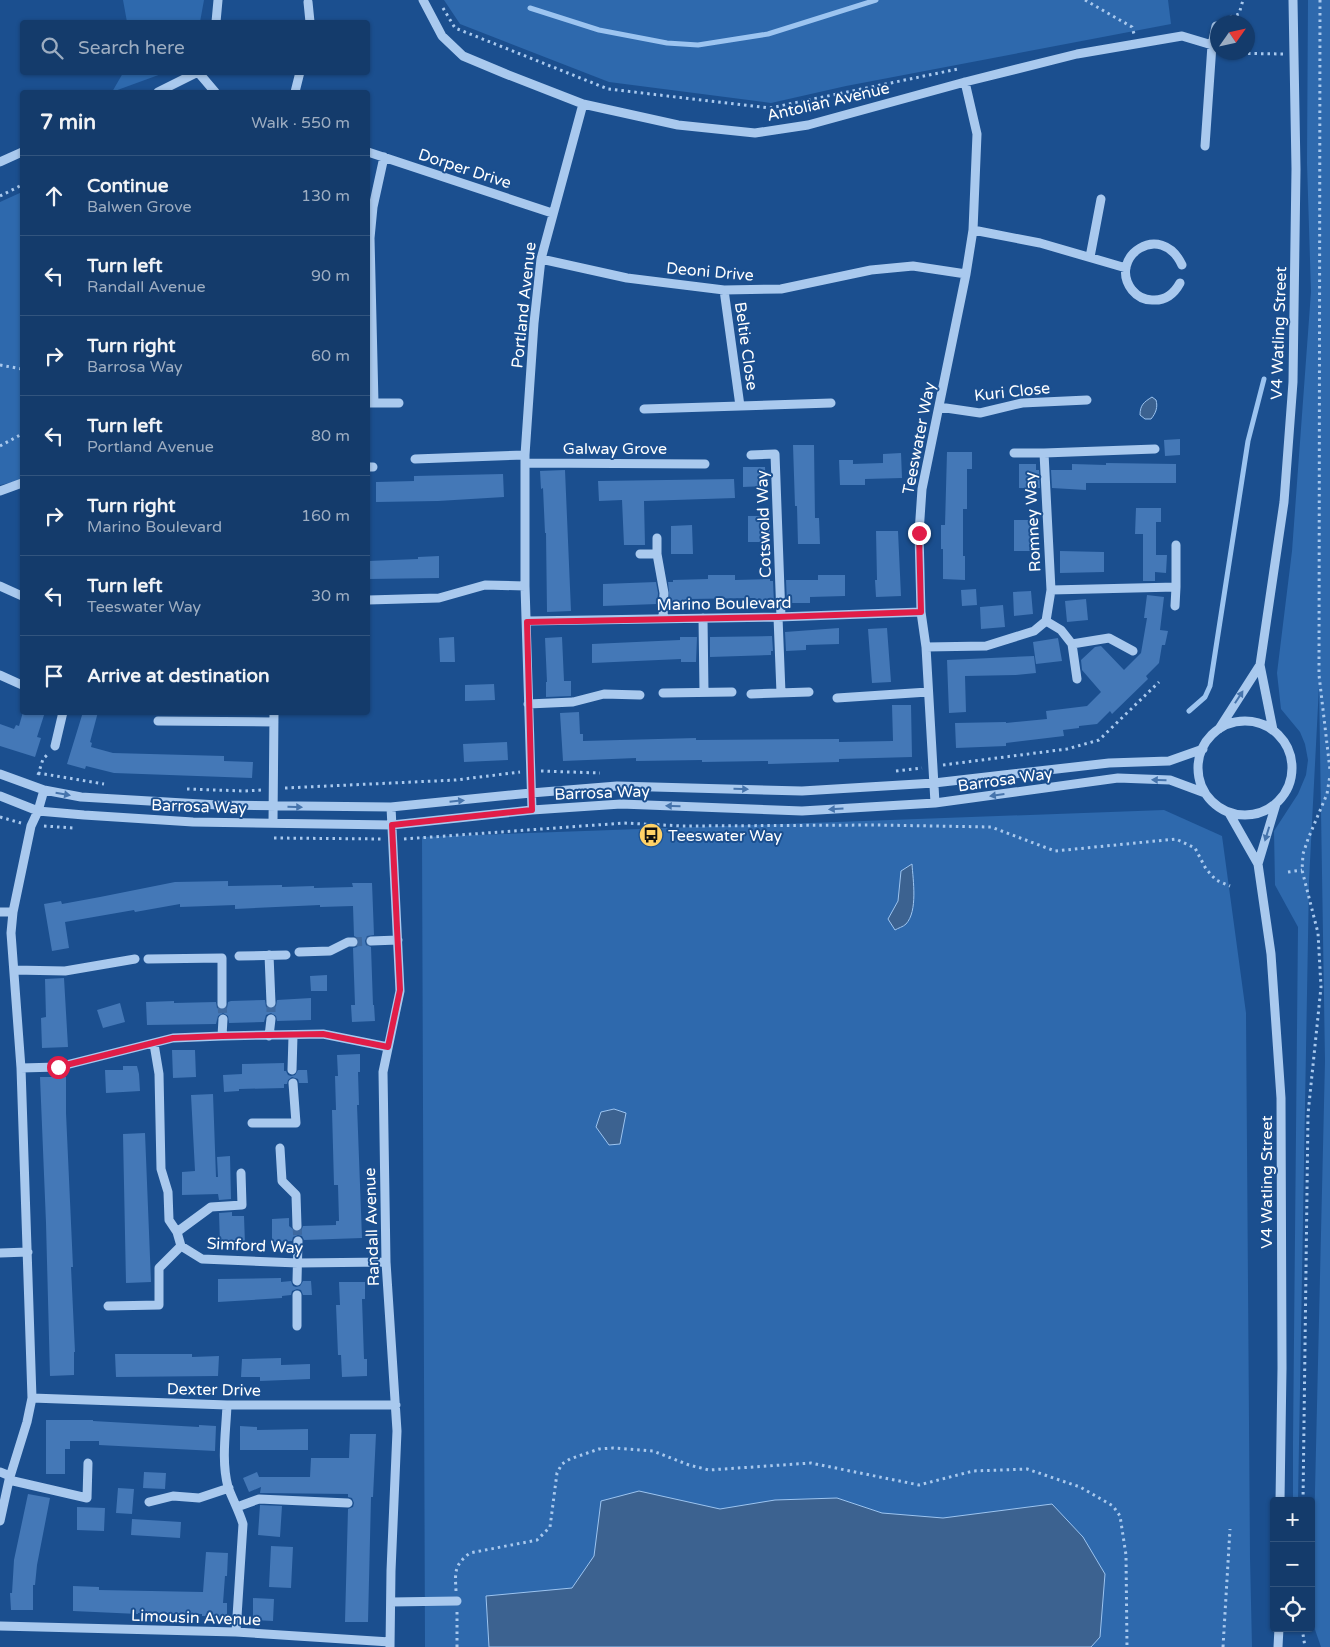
<!DOCTYPE html>
<meta charset="utf-8">
<style>
body{margin:0;font-family:"Varela Round",sans-serif;background:#1d4271;color:#f1f3f6}
.controls{position:absolute;right:15px;bottom:15px;display:grid;overflow:hidden;border-radius:5px;box-shadow:0 1px 4px #0004}
.controls button{width:45px;height:45px;display:grid;place-items:center;padding:0;border:0;border-bottom:1px solid #33557e;background:#143b6b;color:#f1f3f6;font:25px sans-serif}
.compass{position:absolute;left:1210px;top:15px;width:45px;height:45px;border-radius:50%;background:#143b6b;box-shadow:0 1px 4px #0004;rotate:56deg}
.stop{position:absolute;width:15px;height:15px;margin:-11px;border:4px solid #e11d48;border-radius:50%;background:#fff}
.stop.end{background:#e11d48;border-color:#fff;box-shadow:0 1px 5px #0008}
.list{margin:0;padding:0;list-style:none}
h2{display:flex;justify-content:space-between;align-items:center;height:65px;margin:0;padding:0 20px;font-size:21px}
h2 small{font-size:16px;font-weight:400;color:#9dadc1}
.list li{display:grid;grid-template-columns:32px 1fr auto;gap:15px;align-items:center;box-sizing:border-box;height:80px;padding:0 20px;border-top:1px solid #33557e}
.list b{display:block;font-size:19px;white-space:nowrap}
.list p{margin:0;font-size:16px;white-space:nowrap;color:#9dadc1}
.list em{font-size:16px;font-style:normal;color:#9dadc1}
.icon{flex:none;width:28px;height:28px;fill:none;stroke:currentColor;stroke-width:2;stroke-linecap:round;stroke-linejoin:round}
.map{position:relative;flex:none;width:1330px;height:1647px;overflow:hidden}
.search{position:absolute;background:#143b6b;box-shadow:0 1px 4px #0004;left:20px;top:20px;width:350px;height:55px;display:flex;align-items:center;gap:12px;box-sizing:border-box;padding:0 18px;border-radius:5px;color:#9dadc1;font-size:19px}
.panel{position:absolute;background:#143b6b;box-shadow:0 1px 4px #0004;left:20px;top:90px;width:350px;height:625px;border-radius:5px}
.map>svg:first-child{display:block}
.green{fill:#2e69ad}
.water{fill:#3c6290;stroke:#9cc4f0}
.lines{fill:none;stroke-linecap:round;stroke-linejoin:round}
.stream{stroke:#9cc4f0;stroke-width:5}
.building{fill:#4478b7}
.minor-tunnel{stroke:#3d69a0;stroke-width:9;stroke-dasharray:9 4.5;stroke-linecap:butt}
.path{stroke:#a9c9ee;stroke-width:3;stroke-dasharray:2.5 4;stroke-linecap:butt}
.minor{stroke:#a9c9ee;stroke-width:9}
.oneway{fill:#4674ac}
.route{stroke:#e11d48;stroke-width:6}
.labels{text-anchor:middle;stroke-width:4;stroke-linejoin:round;paint-order:stroke}
.street-label{font-size:16px;fill:#fff;stroke:#1b4f8f}
.poi-label{font-size:16px;fill:#fff;stroke:#1b4f8f;text-anchor:start}
</style>
<div class="map">
<svg width="1330" height="1647" viewBox="0 0 1330 1647">
<rect width="100%" height="100%" fill="#1b4f8f"/>
<!-- green -->
<path class="green" d="M123 0H204L200 22H127Z
M444 0H1168L1171 24 846 86 771 103 609 82 460 24Z
M1308 0H1330V1647H1321L1312 1621 1325 1061 1319 686 1309 881 1298 1501H1293V1442L1298 927 1275 885 1274 831 1298 794 1306 775 1308 760 1305 744 1300 732 1281 709 1277 673 1292 551 1311 292 1307 163Z
M123 73V72L164 73 112 92Z
M22 192V480L0 485V202Z
M1164 810 1222 836 1246 1013 1250 1558 1252 1647H425L422 837Z"/>
<!-- water -->
<path class="water" d="M1152 397 1156 400C1158 407 1156 413 1151 419H1145L1140 415C1140 405 1144 402 1152 397Z
M912 864C913 880 918 911 906 924 903 927 898 928 895 930L888 919 898 901 901 871Z
M614 1109 626 1113 620 1144 609 1145 596 1127 601 1112Z
M639 1491 720 1509 775 1500 837 1498 882 1513 943 1518 1052 1504 1083 1537 1105 1574 1100 1637 1091 1647H489L486 1596 572 1588 594 1556 601 1501Z"/>
<g class="lines">
<!-- stream -->
<path class="stream" d="M530 8 599 30 667 43 698 45 768 34 876 0
M1189 711 1205 697 1210 686 1248 441 1264 379"/>
</g>
<!-- building -->
<path class="building" d="M1180 439V455L1165 456 1164 440Z
M793 445H814L815 518H819L820 544H798L797 506H795Z
M947 452H972V469H967V509H963V556H965V580L943 579V549H941V525H945Z
M901 453 902 478 865 479V485H840L839 460H853V464L883 463V454Z
M1106 463 1176 464V483H1086V490L1052 488 1051 470H1072V464L1106 465Z
M1019 464H1036V470H1039L1040 488H1019Z
M743 467H765L766 486 743 487Z
M565 470 571 611 547 612 546 533H545L543 488 541 489 540 471Z
M503 474 504 497 438 501 376 502V482L414 481V476Z
M734 479 735 498 644 501 645 545H624L622 500 599 501 598 481Z
M1136 508H1161V522H1156V555H1167L1166 573 1155 572V581H1143V534H1135Z
M748 516H770V542H748Z
M1014 520H1036L1037 551H1014Z
M692 525 693 554H671V526Z
M876 531H898L901 596 876 597 875 580H877Z
M1060 551 1104 552V572L1060 573Z
M439 556V578L368 579V561L418 559V557Z
M708 575H735V580L770 579V581H773L774 604H755V598L689 599V606H674V604H670L668 582H673V580L708 579Z
M818 575H845V596L810 597V603H787L786 580H818Z
M656 582 658 593 657 604 603 606V584Z
M976 589 977 605 962 606 961 590Z
M1031 591 1033 614 1014 616 1013 592Z
M1147 595 1164 597 1160 630 1168 631 1165 645H1162L1159 663 1146 676 1148 679 1112 714 1110 711 1097 724 1079 726V728L1063 730 1064 736 1006 743V746L956 748 955 723 1006 722V723L1047 719 1046 711 1087 706 1101 692 1082 670 1081 660 1095 647 1101 646 1124 670 1141 653 1147 618H1144Z
M1086 599 1088 620 1067 622 1065 601Z
M1003 605 1005 627 981 629 980 607Z
M839 628V644L806 645V650L786 651 785 632Z
M887 628 891 682 872 683 868 629Z
M772 636 773 651H771V655L710 657V637Z
M454 637 455 662H440L439 638Z
M562 637 564 681H571V696L546 697V682H547L545 638Z
M680 637H697L696 662H681V659L592 663V644L680 640Z
M1058 638 1062 661 1036 664 1033 642Z
M1034 656 1036 673 1016 675 965 676 966 712 949 713 947 660Z
M494 684 495 700 465 701V685Z
M892 705H911L912 757 839 759V762L768 764V761L702 762V760L636 761V758L563 761 560 713 579 712 580 734H583V741L696 738V740L839 739V742L893 741Z
M23 712H45L37 737 41 738 35 757 0 746V724L14 729 16 725 19 726Z
M83 712H98L90 742 92 743 91 747 113 753 224 756V761L253 762 252 778 114 773 86 766 85 769 67 764Z
M507 742 508 760 464 762 463 744Z
M228 881V886L282 885V887L314 886V888L353 887 352 883H372L374 935 367 936 365 941 366 945 371 947 373 1005H374L375 1021 352 1022 351 1005H355L353 948 357 947 359 942 358 938 354 936 353 906 320 907V905L235 909V905L180 907V904L135 912 134 910 65 922 69 948 52 951 44 904 61 901 62 904 100 897 175 882Z
M327 975V991H311L310 976Z
M64 978 68 1047 42 1048 41 1018 46 1017 45 979Z
M311 998V1020L277 1021 276 1016 271 1013 266 1015 264 1022 229 1023 228 1016 223 1013 218 1016 216 1024 147 1025 146 1002 174 1001V1003L216 1002 217 1008 222 1010 227 1008 228 1002 231 1001 265 1000 266 1007 271 1009 276 1006 277 1000Z
M120 1003 125 1022 103 1028 97 1010Z
M172 1050H195L196 1077 173 1078Z
M360 1054V1072H358L359 1105H357L362 1238 304 1240 302 1236 298 1235 293 1237 292 1241 272 1242V1219L289 1218V1226L297 1232 301 1231 303 1226 336 1225V1221H339L338 1185H334L332 1110H336L335 1076H338L337 1055Z
M284 1063V1071H286L288 1075 291 1076 295 1075 298 1070H307L308 1083H299L298 1079 292 1077 288 1080 287 1084H284V1088L239 1089V1091L224 1092 223 1075 242 1074V1064Z
M123 1066H137L139 1074 140 1091 106 1093 105 1070H123Z
M40 1077H66V1113L73 1267H71L75 1352H74V1375L50 1376 46 1223Z
M213 1094 216 1177H218L217 1157 230 1156 231 1199 219 1200 218 1194 182 1195V1172L195 1171 191 1095Z
M145 1133 151 1282 126 1283 123 1134Z
M232 1212V1216H244L245 1244H220L219 1213Z
M281 1278V1282L291 1281 293 1286 296 1287 300 1286 303 1281H311L312 1295H303L301 1290 297 1289 292 1291 291 1295 282 1296V1298L218 1302V1279Z
M339 1282H365V1299H362L364 1359H367V1376L342 1377 341 1355H338L336 1305H340Z
M115 1354H192V1357L219 1356 218 1376 116 1377Z
M281 1358V1365L310 1364V1379L260 1381V1377H241L242 1359Z
M46 1420H93V1421L199 1427V1425L216 1426 215 1451 99 1445V1441H70V1449H65V1474H46Z
M240 1426 257 1427V1430L308 1429V1450H240Z
M350 1434H376L373 1497H371L368 1622H345L348 1509 353 1507 354 1503 352 1498 348 1497V1494L260 1493 261 1487 249 1492 243 1478 257 1472 259 1477H310L311 1458H349Z
M144 1472 166 1473 165 1489 143 1488Z
M118 1488 134 1489 132 1514 116 1513Z
M28 1494 50 1498 37 1565 35 1585H33V1610H11L10 1593H12L14 1560Z
M260 1505 282 1506 280 1537 258 1535Z
M77 1507 105 1508 104 1531 77 1530Z
M132 1519 181 1522 180 1538 131 1535Z
M271 1546 293 1547 291 1588 269 1587Z
M206 1552 228 1553 227 1576H225L223 1603H227V1617L202 1616V1614L138 1613V1614L73 1611V1586L99 1587V1590L203 1592Z
M253 1598 274 1599 273 1621 253 1620Z"/>
<g class="lines">
<!-- minor-tunnel -->
<path class="minor-tunnel" d="M353 942 371 941
M271 1003V1019
M222 1004 223 1019
M297 1226 298 1241"/>
<!-- path -->
<path class="path" d="M1085 0 1132 27 1134 34
M1320 0 1319 675 1330 770
M443 8 455 28 608 89 770 108 958 69
M1224 19 1239 14 1243 0
M1222 53 1283 54
M0 196 22 185
M0 365 22 369
M0 446 22 434
M943 765 1067 749 1099 740 1159 682
M541 771 600 773
M896 771 922 768
M38 773 104 784
M38 775 43 759 48 754
M285 788 456 780 520 772
M187 789 244 791 261 790
M0 817 21 823
M44 826 73 828
M274 838 382 839
M404 839 624 823 682 826 877 825 991 827 1055 851 1176 839 1195 848 1206 869 1216 880 1230 886
M1288 872 1302 870
M1303 1501 1308 1114 1321 987 1318 933 1302 870 1303 854 1308 839 1327 794 1330 775
M456 1591C455 1572 454 1565 470 1553L537 1540 550 1527 557 1473 562 1464 570 1459 599 1449 613 1448 653 1451 689 1465 709 1470 811 1463 919 1485 973 1471 1027 1469 1080 1487 1113 1506 1120 1516 1126 1555 1127 1647
M1302 1628 1305 1647
M457 1647V1612
M1223 1647 1230 1529"/>
<!-- minor -->
<path class="minor" d="M423 0 442 36 463 56 506 74 583 104 678 125 755 133 808 125 965 82 1077 54 1182 36 1212 45 1216 26
M308 2 310 22
M216 22 218 0
M198 72 215 92
M158 92 198 72
M295 92 300 72
M1205 146 1212 45
M368 152 552 213
M0 162 22 152
M973 230 1040 243 1126 268
M1090 257 1101 199
M541 259 627 278 724 290 781 289 871 270 913 266 966 274
M1180 283C1174 294 1165 301 1152 300 1144 300 1137 296 1132 290 1107 257 1161 220 1182 265
M724 290 740 406
M368 403H399
M374 403 370 238 373 207 384 157
M939 407 980 413 1022 403 1087 400
M644 409 831 403
M1014 453H1044L1155 449
M751 455 775 454 781 617
M415 459 525 455
M525 463 705 464
M368 467H373
M0 491 22 483
M657 538V554L664 593 663 619
M640 554H657
M0 586 22 596
M1051 590 1176 587V545
M368 600 439 598 485 585 525 586
M1175 606 1176 587
M778 617 781 693
M703 618 704 692
M527 621 778 617 921 612
M1046 621 1061 630 1072 644
M926 647 986 646 1034 631 1046 621 1051 590 1044 453
M0 675 22 685
M1077 679 1072 644 1109 638 1133 651
M663 693 732 692
M751 694 809 692
M837 698 928 692
M528 704 573 702 604 694 640 695
M158 721 274 722
M1198 768a47 47 0 1 1 94 0a47 47 0 1 1-94 0Z
M1219 729 1260 665
M1273 730 1260 665 1284 502 1293 382 1296 169 1293 0
M55 746 63 712
M0 774 44 790 81 797 218 805 391 807 531 793 617 786 802 791 934 783 1109 763 1169 761 1203 749
M0 796 38 811 84 815 193 822 392 825 532 810 621 804 802 811 935 803 1118 778 1170 780 1205 793
M935 803 926 647 921 612 919 533 922 489 966 274 973 230 977 134 965 82
M532 810 525 586V455L534 323 541 259 583 104
M1229 813 1258 864 1271 954 1281 1098 1282 1368 1280 1501
M273 823 274 712
M1258 864 1276 804
M0 912H13
M371 941 398 940
M299 952 330 951 348 942H353
M269 955 271 1003
M239 956 286 955
M148 959 222 958V1004
M14 970 65 971 135 959
M222 1036 223 1019
M269 1036 271 1019
M154 1044 159 1074 161 1169 168 1192 169 1220 177 1232 181 1246 202 1259 298 1263 386 1262
M21 1068 58 1067 173 1038 222 1036 323 1034 388 1047
M292 1070 293 1036
M252 1123H296L293 1083
M280 1148 282 1181 296 1195 297 1226
M177 1232 211 1207 242 1205 241 1173
M0 1253 28 1252
M297 1281 298 1241
M297 1295V1326
M108 1306 159 1305V1268L181 1246
M32 1398 227 1405H396
M227 1405C226 1431 221 1461 228 1487 232 1498 239 1511 243 1524L236 1632
M0 1472 10 1476
M9 1480 87 1498 88 1463
M149 1502 173 1496 199 1498 229 1488
M237 1507 259 1499 348 1503
M0 1521 9 1480 27 1422 32 1398 21 1068 11 933 13 912 31 826 38 811 44 790
M391 1602 457 1601
M0 1626 236 1632 390 1642
M390 1647 391 1571 397 1431 386 1262 383 1072 400 991 391 807
M1278 1647 1279 1628"/>
</g>
<!-- one-way arrows -->
<defs><path id="oneway-solid" d="M-6-.8H1V-3.2L6.5 0L1 3.2V.8H-6Z" transform="scale(1.25)"/></defs>
<g class="oneway">
<use href="#oneway-solid" transform="translate(1239 697) rotate(-57)"/>
<use href="#oneway-solid" transform="translate(1159 780) rotate(-178)"/>
<use href="#oneway-solid" transform="translate(741 789) rotate(2)"/>
<use href="#oneway-solid" transform="translate(63 794) rotate(10)"/>
<use href="#oneway-solid" transform="translate(997 795) rotate(172)"/>
<use href="#oneway-solid" transform="translate(457 801) rotate(-6)"/>
<use href="#oneway-solid" transform="translate(673 806) rotate(-178)"/>
<use href="#oneway-solid" transform="translate(295 807) rotate(1)"/>
<use href="#oneway-solid" transform="translate(836 809) rotate(177)"/>
<use href="#oneway-solid" transform="translate(1267 834) rotate(107)"/>
</g>
<g class="lines">
<!-- route -->
<path class="route" d="M58 1067 173 1038 222 1036 323 1034 388 1047 400 990 392 825 532 810 527 622 778 617 921 612 919 533"/>
</g>
<!-- icons -->
<defs>
<g id="bus-disc" transform="scale(1.25)"><circle r="9.5" fill="#ffd166" stroke="#1b4f8f"/><path d="M-5-6H5V4H4V6H2V4H-2V6H-4V4H-5ZM-3.5-4V0h7V-4ZM-3.5 1.2v1.5H-2V1.2ZM2 1.2v1.5H3.5V1.2Z" fill="#111"/></g>
</defs>
<g fill-rule="evenodd">
<use href="#bus-disc" x="651" y="835"/>
</g>
<g class="labels">
<!-- street labels -->
<g class="street-label">
<text transform="translate(828 101) rotate(-13)" y="6">Antolian Avenue</text>
<text transform="translate(465 168) rotate(18)" y="6">Dorper Drive</text>
<text transform="translate(710 271) rotate(5)" y="6">Deoni Drive</text>
<text transform="translate(523 305) rotate(-84)" y="6">Portland Avenue</text>
<text transform="translate(1278 333) rotate(-88)" y="6">V4 Watling Street</text>
<text transform="translate(747 346) rotate(82)" y="6">Beltie Close</text>
<text transform="translate(1012 391) rotate(-6)" y="6">Kuri Close</text>
<text transform="translate(918 438) rotate(-79)" y="6">Teeswater Way</text>
<text x="615" y="454">Galway Grove</text>
<text transform="translate(1032 522) rotate(-93)" y="6">Romney Way</text>
<text transform="translate(763 524) rotate(-92)" y="6">Cotswold Way</text>
<text transform="translate(724 603) rotate(-1)" y="6">Marino Boulevard</text>
<text transform="translate(1005 779) rotate(-8)" y="6">Barrosa Way</text>
<text transform="translate(602 792) rotate(-2)" y="6">Barrosa Way</text>
<text transform="translate(199 806) rotate(2)" y="6">Barrosa Way</text>
<text transform="translate(1266 1182) rotate(-90)" y="6">V4 Watling Street</text>
<text transform="translate(371 1227) rotate(-92)" y="6">Randall Avenue</text>
<text transform="translate(255 1245) rotate(3)" y="6">Simford Way</text>
<text transform="translate(214 1389) rotate(1)" y="6">Dexter Drive</text>
<text transform="translate(196 1617) rotate(2)" y="6">Limousin Avenue</text>
</g>
<!-- poi labels -->
<g class="poi-label">
<text x="668" y="841">Teeswater Way</text>
</g>
</g>
</svg>
<div class="controls">
<button>+</button>
<button>−</button>
<button><svg class="icon" aria-label="locate" viewBox="0 0 24 24"><circle cx="12" cy="12" r="6"/><path d="M12 2v4M12 18v4M2 12h4M18 12h4"/></svg></button>
</div>
<svg class="compass" viewBox="-18 -18 36 36"><path d="M0-13l5 13h-10z" fill="#e53935"/><path d="M0 13l5-13h-10z" fill="#9dadc1"/></svg>
<div class="stop" style="left:58px;top:1067px"></div>
<div class="stop end" style="left:919px;top:533px"></div>
<div class="search"><svg class="icon" aria-label="search" viewBox="0 0 24 24"><circle cx="10" cy="10" r="6"/><path d="M15 15l6 6"/></svg>Search here</div>
<section class="panel">
<h2>7 min<small>Walk · 550 m</small></h2>
<ul class="list">
<li><svg class="icon" aria-label="ahead" viewBox="0 0 24 24"><path d="M12 20V5M6 11l6-6 6 6"/></svg><div><b>Continue</b><p>Balwen Grove</p></div><em>130 m</em></li>
<li><svg class="icon" aria-label="left" viewBox="0 0 24 24"><path d="M17 20v-9H6M10 6l-5 5 5 5"/></svg><div><b>Turn left</b><p>Randall Avenue</p></div><em>90 m</em></li>
<li><svg class="icon" aria-label="right" viewBox="0 0 24 24"><path d="M7 20v-9h11M14 6l5 5-5 5"/></svg><div><b>Turn right</b><p>Barrosa Way</p></div><em>60 m</em></li>
<li><svg class="icon" aria-label="left" viewBox="0 0 24 24"><path d="M17 20v-9H6M10 6l-5 5 5 5"/></svg><div><b>Turn left</b><p>Portland Avenue</p></div><em>80 m</em></li>
<li><svg class="icon" aria-label="right" viewBox="0 0 24 24"><path d="M7 20v-9h11M14 6l5 5-5 5"/></svg><div><b>Turn right</b><p>Marino Boulevard</p></div><em>160 m</em></li>
<li><svg class="icon" aria-label="left" viewBox="0 0 24 24"><path d="M17 20v-9H6M10 6l-5 5 5 5"/></svg><div><b>Turn left</b><p>Teeswater Way</p></div><em>30 m</em></li>
<li><svg class="icon" aria-label="arrive" viewBox="0 0 24 24"><path d="M6 21V4h12l-3 4 3 4H6"/></svg><div><b>Arrive at destination</b></div></li>
</ul>
</section>
</div>
